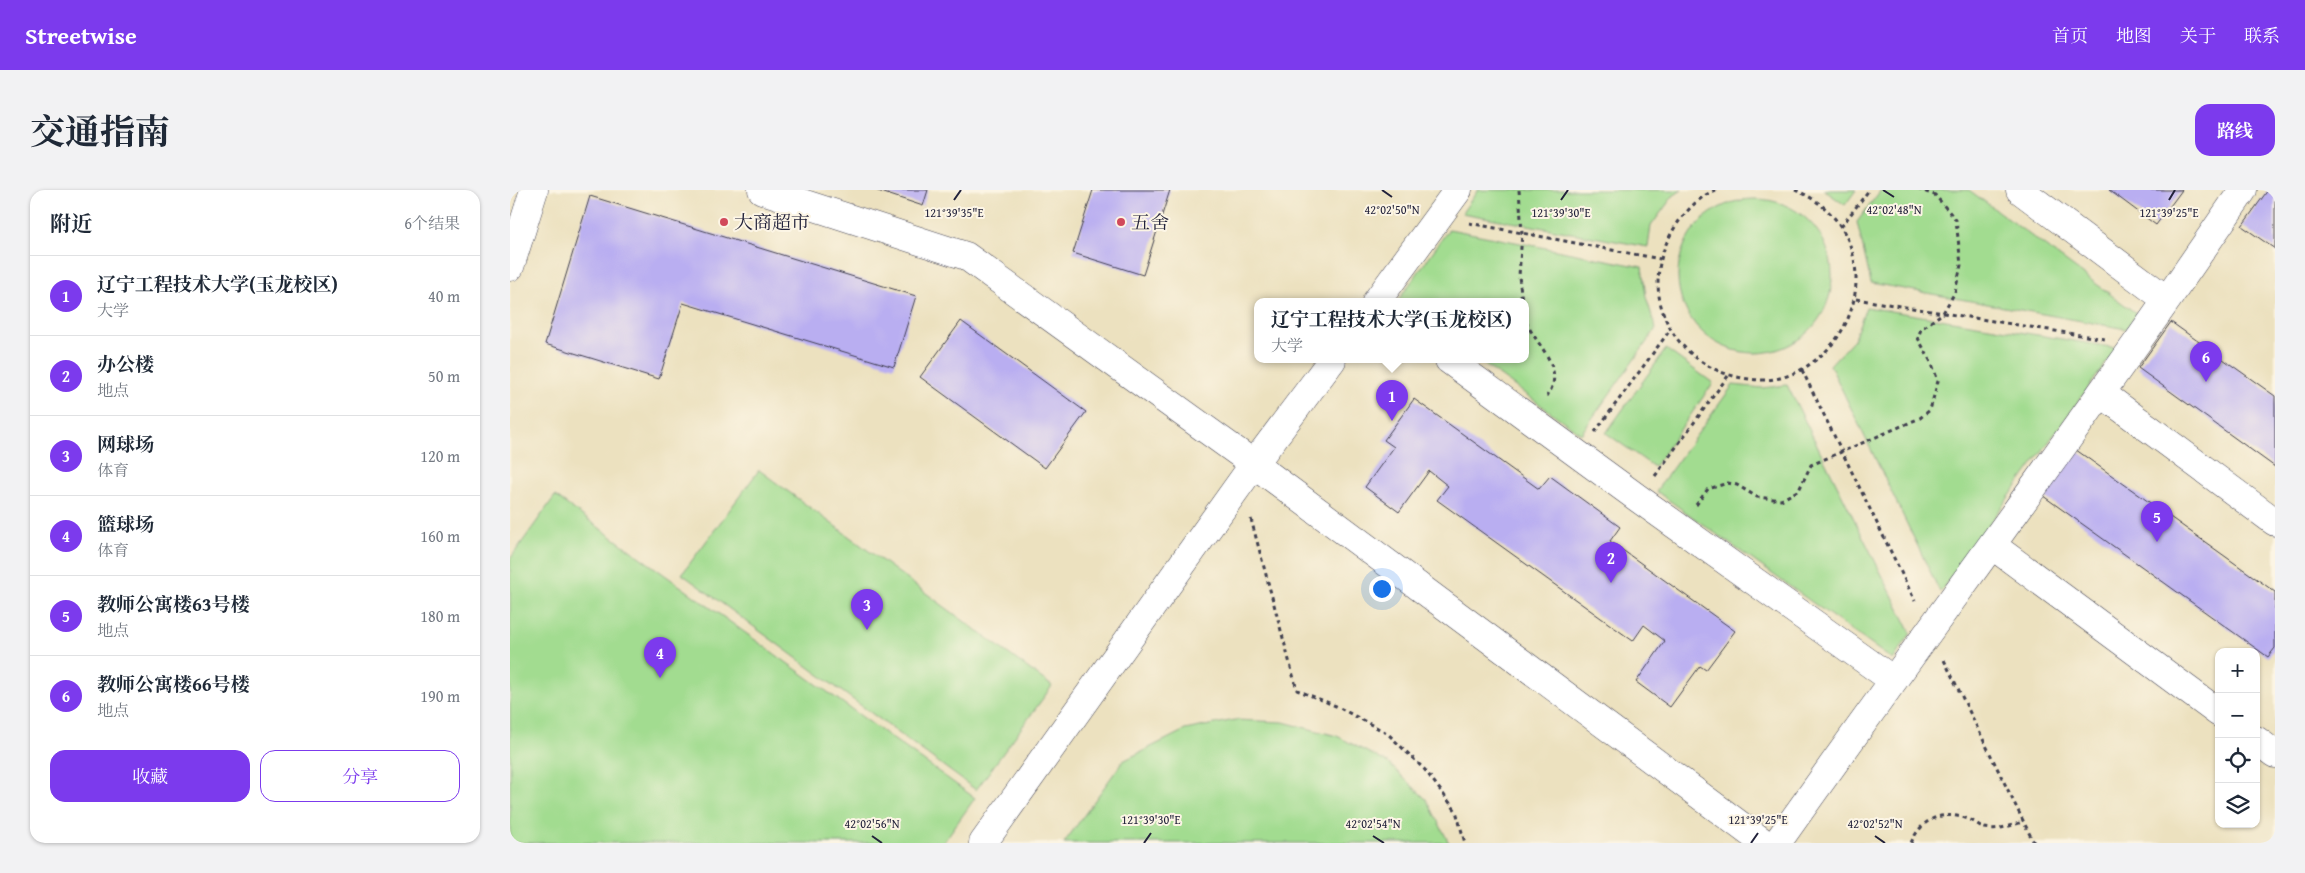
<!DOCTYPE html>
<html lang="zh">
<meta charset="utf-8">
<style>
body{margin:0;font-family:"Gentium Book Plus","Noto Serif SC",serif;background:#f2f2f3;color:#1f2937}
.controls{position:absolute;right:15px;bottom:15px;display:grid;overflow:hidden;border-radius:10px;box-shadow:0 1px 4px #0004}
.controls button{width:45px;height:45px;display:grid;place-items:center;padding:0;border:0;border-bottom:1px solid #e0e1e3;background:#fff;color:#1f2937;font:25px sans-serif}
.you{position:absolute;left:871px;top:398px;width:18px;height:18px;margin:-12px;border:4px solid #fff;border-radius:50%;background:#1a73e8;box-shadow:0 0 0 8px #1a73e833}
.badge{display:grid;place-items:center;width:32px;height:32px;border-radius:50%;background:#7c3aed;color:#fff;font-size:16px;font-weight:700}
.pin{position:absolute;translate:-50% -41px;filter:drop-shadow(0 1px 2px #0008)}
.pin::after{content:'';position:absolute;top:26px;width:18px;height:15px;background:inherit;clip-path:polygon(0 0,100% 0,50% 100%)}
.popup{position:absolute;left:744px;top:108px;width:275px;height:65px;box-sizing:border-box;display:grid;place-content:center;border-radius:10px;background:#fff;filter:drop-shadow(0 1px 4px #0005);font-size:16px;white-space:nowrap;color:#747a83}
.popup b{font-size:19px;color:#1f2937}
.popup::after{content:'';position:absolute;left:50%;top:100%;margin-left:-10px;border:10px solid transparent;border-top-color:#fff}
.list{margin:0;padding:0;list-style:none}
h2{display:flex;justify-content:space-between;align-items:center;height:65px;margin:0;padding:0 20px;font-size:21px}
h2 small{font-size:16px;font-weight:400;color:#747a83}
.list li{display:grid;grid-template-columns:32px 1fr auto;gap:15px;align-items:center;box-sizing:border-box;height:80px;padding:0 20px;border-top:1px solid #e0e1e3}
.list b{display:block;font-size:19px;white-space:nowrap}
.list p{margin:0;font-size:16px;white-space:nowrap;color:#747a83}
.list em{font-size:16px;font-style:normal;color:#747a83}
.actions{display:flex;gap:10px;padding:15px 20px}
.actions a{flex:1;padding:11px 0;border:1px solid #7c3aed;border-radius:15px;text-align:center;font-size:18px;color:#7c3aed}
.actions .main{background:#7c3aed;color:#fff}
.icon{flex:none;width:28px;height:28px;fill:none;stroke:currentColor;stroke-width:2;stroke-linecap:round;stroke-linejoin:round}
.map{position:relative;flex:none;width:1765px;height:653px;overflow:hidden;border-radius:15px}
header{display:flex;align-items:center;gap:30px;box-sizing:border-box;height:70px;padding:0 25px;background:#7c3aed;color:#fff}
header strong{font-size:24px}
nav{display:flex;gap:28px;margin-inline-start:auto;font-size:18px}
.intro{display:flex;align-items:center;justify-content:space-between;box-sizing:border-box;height:120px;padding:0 30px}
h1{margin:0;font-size:35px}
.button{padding:12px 22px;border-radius:15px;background:#7c3aed;color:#fff;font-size:18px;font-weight:700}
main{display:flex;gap:30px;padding:0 30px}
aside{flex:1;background:#fff;border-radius:15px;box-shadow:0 1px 4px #0004}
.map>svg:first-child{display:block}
.green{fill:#a2dc90;stroke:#627f66}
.building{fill:#b9aef1}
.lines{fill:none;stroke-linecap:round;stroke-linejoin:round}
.minor-casing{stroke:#403f4f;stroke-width:29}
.path{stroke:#403f4f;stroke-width:3;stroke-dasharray:4 4;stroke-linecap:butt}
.minor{stroke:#fff;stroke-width:28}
.ticks{fill:none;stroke:#22223b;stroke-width:2}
.poi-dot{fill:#d1495b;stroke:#fcf5e5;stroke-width:2}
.labels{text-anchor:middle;stroke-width:4;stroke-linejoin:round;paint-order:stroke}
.poi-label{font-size:19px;fill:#22223b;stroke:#fcf5e5;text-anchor:start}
.ticks-label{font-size:12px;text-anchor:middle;fill:#22223b;stroke:#fcf5e5;stroke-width:4;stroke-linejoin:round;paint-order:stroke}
</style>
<header>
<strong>Streetwise</strong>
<nav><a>首页</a><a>地图</a><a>关于</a><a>联系</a></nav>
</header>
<div class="intro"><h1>交通指南</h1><a class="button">路线</a></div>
<main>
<aside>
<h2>附近<small>6个结果</small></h2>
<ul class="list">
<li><span class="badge">1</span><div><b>辽宁工程技术大学(玉龙校区)</b><p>大学</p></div><em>40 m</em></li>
<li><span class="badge">2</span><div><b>办公楼</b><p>地点</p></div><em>50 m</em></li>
<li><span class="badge">3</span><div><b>网球场</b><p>体育</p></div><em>120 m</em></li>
<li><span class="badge">4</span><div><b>篮球场</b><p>体育</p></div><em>160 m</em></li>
<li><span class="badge">5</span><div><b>教师公寓楼63号楼</b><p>地点</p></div><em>180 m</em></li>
<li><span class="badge">6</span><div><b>教师公寓楼66号楼</b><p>地点</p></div><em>190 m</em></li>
</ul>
<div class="actions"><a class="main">收藏</a><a>分享</a></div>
</aside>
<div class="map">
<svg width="1765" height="653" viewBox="0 0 1765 653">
<rect width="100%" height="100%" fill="#fcf5e5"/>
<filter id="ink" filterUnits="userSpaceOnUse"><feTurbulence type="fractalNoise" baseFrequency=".02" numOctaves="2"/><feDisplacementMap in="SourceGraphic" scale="10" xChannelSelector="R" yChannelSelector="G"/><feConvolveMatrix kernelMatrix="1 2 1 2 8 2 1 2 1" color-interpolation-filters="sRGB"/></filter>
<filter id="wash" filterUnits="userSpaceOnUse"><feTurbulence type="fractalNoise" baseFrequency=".0096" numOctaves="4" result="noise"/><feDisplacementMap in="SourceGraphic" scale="20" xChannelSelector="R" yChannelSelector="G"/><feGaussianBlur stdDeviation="1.12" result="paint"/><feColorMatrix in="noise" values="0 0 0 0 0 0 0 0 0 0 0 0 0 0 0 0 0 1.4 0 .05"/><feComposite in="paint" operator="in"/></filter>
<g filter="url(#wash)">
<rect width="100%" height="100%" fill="#ece1bf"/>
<!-- green -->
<path class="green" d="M968 0H1172L1163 6 1141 36 1138 57 952 23Z
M1314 0H1346L1335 15Z
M1371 0H1459L1627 124 1616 139 1361 93 1347 32Z
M1168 86a77 77 0 1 1 154 0a77 77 0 1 1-154 0Z
M939 39 1132 77 1136 107 1146 139 1071 244 968 170H1016V112H887Z
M1356 117 1607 158 1430 402 1320 175 1344 149Z
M1156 159 1203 193 1144 277 1096 243Z
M1223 195 1252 198 1277 195 1401 443 1383 470 1146 301Z
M249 280 542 496 466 600 172 384Z
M45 306 465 608 433 653H0V369Z
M725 530 773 532 827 546 878 573 917 610 939 653H554L613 571 675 540Z"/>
<g id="blocks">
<!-- building -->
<path class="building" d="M365 0H418L413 16Z
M583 0H660L633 85 563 63Z
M1599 0H1672L1646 35Z
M1758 0H1765V59L1732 36Z
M80 6 406 106 384 177 173 113 149 189 35 154Z
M451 131 576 222 535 278 410 187Z
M1661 132 1765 206V277L1628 178Z
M904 209 1029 299 1040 286 1110 337 1100 351 1225 441 1196 480 1190 476 1160 517 1126 492 1155 451 1134 435 1123 451 927 310 938 296 919 281 889 322 855 297 884 257 874 250Z
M1562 257 1765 402V458L1758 467 1529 303Z"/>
</g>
</g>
<g filter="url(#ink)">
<use href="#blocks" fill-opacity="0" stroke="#403f4f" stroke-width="1"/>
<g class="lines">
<!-- minor casing -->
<g class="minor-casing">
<path id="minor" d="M252 0 456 66 744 274 1254 653
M0 77 24 0
M1657 110 1733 0
M866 112 948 0
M939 170 1129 309 1383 490
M1591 203 1765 332
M1483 356 1709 523
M1746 550 1765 564
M473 653 744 274 822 170
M1267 653C1396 471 1529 292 1657 110L1510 0"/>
</g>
<!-- path -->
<path class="path" d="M1009 0 1012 43 1009 86 1012 112
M1206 0C1191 5 1176 21 1167 34 1118 106 1170 190 1254 190 1270 190 1288 183 1300 174 1366 130 1361 30 1285 0
M959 33 1150 69
M1331 37 1359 0
M1346 109 1595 149
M1016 132C1027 156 1057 179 1037 206
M1292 180 1405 411
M1085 242 1160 140
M1145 286 1218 186
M1186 315 1198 299 1218 293 1227 295 1247 307 1271 310 1289 300 1301 275 1410 228 1420 220 1428 191 1422 174 1408 148 1411 139 1433 123 1445 102 1451 75 1446 30 1425 5 1410 0
M741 329 787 500 826 516 877 543 915 580 946 621 955 653
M1434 470 1524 653
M1401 653C1412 628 1432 620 1458 629 1464 631 1469 636 1475 638 1487 641 1502 635 1513 632"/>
<!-- minor -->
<use href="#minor" class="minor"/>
</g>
</g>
<!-- ticks -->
<path class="ticks" d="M872 0 882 7M1373 0 1384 7M444 10 451 0M1051 10 1058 0M1659 10 1665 0M362 646 372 653M863 646 874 653M1365 646 1375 653M634 653 641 643M1241 653 1248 643"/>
<!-- markers -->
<g class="poi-dot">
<circle cx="214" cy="32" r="5"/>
<circle cx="611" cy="32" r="5"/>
</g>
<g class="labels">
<!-- poi labels -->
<g class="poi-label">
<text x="224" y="39">大商超市</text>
<text x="621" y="39">五舍</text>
</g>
</g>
<g class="ticks-label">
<text x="882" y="24">42°02'50"N</text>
<text x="1384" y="24">42°02'48"N</text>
<text x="444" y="27">121°39'35"E</text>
<text x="1051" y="27">121°39'30"E</text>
<text x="1659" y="27">121°39'25"E</text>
<text x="641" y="634">121°39'30"E</text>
<text x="1248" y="634">121°39'25"E</text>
<text x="362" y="638">42°02'56"N</text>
<text x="863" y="638">42°02'54"N</text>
<text x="1365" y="638">42°02'52"N</text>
</g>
</svg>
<div class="controls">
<button>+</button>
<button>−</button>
<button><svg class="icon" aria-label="locate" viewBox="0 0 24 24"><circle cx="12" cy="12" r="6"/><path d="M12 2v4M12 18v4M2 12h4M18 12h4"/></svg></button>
<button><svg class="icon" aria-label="layers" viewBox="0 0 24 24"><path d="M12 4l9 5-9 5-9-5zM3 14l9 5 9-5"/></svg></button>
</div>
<div class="you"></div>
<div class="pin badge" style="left:882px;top:231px">1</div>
<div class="popup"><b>辽宁工程技术大学(玉龙校区)</b>大学</div>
<div class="pin badge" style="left:1101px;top:393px">2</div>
<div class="pin badge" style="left:357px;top:440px">3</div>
<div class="pin badge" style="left:150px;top:488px">4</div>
<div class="pin badge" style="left:1647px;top:352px">5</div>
<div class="pin badge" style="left:1696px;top:192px">6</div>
</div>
</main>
